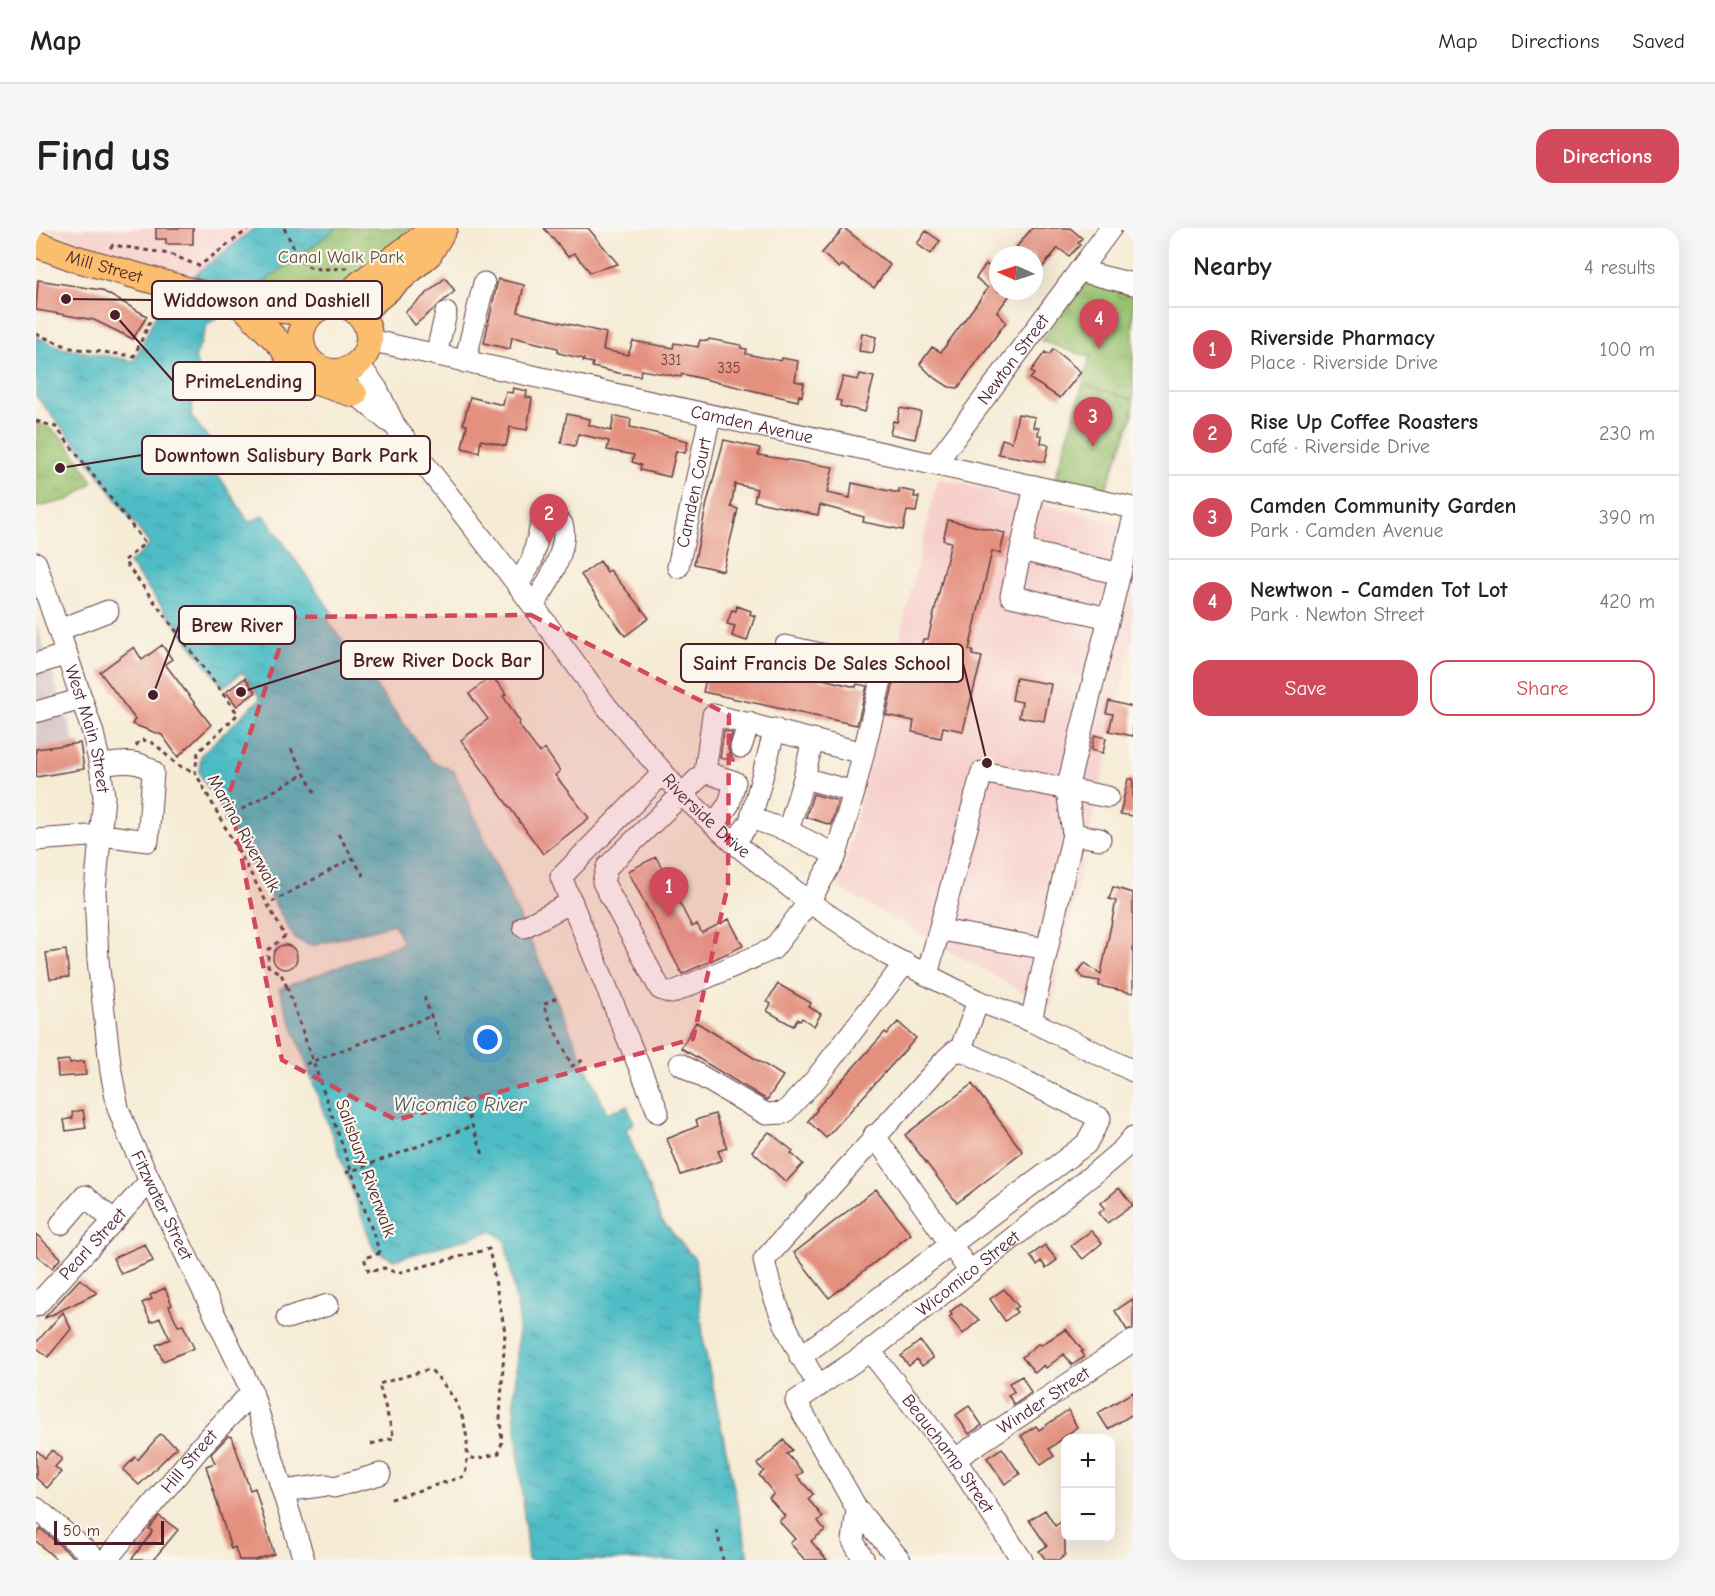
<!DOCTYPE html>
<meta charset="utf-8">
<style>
body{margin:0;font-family:"Comic Neue",sans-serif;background:#f6f6f6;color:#222}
.controls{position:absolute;right:18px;bottom:18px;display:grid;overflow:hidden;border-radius:12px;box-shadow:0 6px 24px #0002}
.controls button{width:54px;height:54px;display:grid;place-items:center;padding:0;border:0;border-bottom:2px solid #e0e0e0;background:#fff;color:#222;font:30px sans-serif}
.compass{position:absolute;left:953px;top:18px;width:54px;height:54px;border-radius:50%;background:#fff;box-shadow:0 6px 24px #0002;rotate:273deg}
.scale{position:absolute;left:18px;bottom:15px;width:110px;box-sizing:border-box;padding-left:6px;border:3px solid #4a1f2b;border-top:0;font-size:16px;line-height:21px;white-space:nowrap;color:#4a1f2b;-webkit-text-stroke:4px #fbf7ec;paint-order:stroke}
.you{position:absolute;left:452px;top:812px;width:21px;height:21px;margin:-15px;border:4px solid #fff;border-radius:50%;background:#1a73e8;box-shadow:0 0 0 9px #1a73e833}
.badge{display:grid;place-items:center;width:39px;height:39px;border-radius:50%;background:#d1495b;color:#fff;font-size:20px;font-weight:700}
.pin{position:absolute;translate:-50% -50px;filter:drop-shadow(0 2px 3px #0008)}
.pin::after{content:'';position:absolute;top:32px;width:21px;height:18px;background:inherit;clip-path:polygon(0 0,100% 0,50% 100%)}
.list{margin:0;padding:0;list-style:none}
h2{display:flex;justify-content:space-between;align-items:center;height:78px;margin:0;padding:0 24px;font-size:26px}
h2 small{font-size:20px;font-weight:400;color:#767676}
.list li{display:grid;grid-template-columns:39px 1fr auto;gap:18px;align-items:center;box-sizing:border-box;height:84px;padding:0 24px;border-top:2px solid #e0e0e0}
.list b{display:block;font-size:22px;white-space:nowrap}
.list p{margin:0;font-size:20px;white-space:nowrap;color:#767676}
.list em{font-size:20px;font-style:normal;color:#767676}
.actions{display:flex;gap:12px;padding:18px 24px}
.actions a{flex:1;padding:14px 0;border:2px solid #d1495b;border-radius:18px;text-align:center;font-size:21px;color:#d1495b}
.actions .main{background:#d1495b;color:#fff}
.map{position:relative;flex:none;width:1097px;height:1332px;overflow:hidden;border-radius:18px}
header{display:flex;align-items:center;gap:36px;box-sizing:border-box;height:84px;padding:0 30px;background:#fff;border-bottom:2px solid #e0e0e0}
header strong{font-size:28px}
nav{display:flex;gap:33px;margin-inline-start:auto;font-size:21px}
.intro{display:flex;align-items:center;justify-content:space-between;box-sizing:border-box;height:144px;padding:0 36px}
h1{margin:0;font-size:42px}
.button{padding:15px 27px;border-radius:18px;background:#d1495b;color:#fff;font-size:21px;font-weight:700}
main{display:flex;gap:36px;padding:0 36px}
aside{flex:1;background:#fff;border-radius:18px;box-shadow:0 6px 24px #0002}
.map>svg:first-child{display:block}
.built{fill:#f7d0cc}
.industrial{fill:#d2bec3}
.park{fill:url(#park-tufts);stroke:#71704c;stroke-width:1.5}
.garden{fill:url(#garden-dots);stroke:#71704c;stroke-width:1.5}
.water{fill:url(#water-ripples);stroke:#4c6e78;stroke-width:1.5}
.building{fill:#e4907f}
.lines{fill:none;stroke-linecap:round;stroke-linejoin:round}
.minor-casing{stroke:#643e45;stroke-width:23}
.major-casing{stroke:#643e45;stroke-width:28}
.path{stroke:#643e45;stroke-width:3;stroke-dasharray:4.5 4.5;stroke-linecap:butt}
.minor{stroke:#fff;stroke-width:21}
.major{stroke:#fbbd6e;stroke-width:26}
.path-bridge{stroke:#643e45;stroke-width:3;stroke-dasharray:4.5 4.5;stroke-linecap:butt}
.marked{fill:#d1495b;fill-opacity:0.2;stroke:#d1495b;stroke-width:4.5;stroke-dasharray:12 8;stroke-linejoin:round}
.labels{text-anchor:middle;stroke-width:4.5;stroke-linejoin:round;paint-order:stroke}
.number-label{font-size:15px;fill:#703b40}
.park-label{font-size:18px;fill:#61503f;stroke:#fbf7ec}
.street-label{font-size:18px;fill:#4a1f2b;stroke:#fbf7ec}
.water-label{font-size:20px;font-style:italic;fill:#4b5661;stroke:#fbf7ec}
.leader{fill:none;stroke:#4a1f2b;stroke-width:2}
.callout-dot{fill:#4a1f2b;stroke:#fbf7ec;stroke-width:2}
.callout{fill:#fbf7ec;stroke:#4a1f2b;stroke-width:2}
.callout-label{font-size:20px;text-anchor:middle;font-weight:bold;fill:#4a1f2b}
</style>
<header>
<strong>Map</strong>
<nav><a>Map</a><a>Directions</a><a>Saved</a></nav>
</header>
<div class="intro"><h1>Find us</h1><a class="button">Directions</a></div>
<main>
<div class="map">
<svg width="1097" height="1332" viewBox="0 0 1097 1332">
<defs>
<pattern id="park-tufts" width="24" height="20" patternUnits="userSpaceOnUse" patternTransform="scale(1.5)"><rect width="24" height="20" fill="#98c16e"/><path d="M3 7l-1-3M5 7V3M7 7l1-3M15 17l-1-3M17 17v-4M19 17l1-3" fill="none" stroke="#84a55f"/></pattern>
<pattern id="garden-dots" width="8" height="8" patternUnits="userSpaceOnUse" patternTransform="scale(1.5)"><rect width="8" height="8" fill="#98c16e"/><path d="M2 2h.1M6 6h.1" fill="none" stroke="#84a55f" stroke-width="1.8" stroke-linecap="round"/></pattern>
<pattern id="water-ripples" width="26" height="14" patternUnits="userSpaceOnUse" patternTransform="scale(1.5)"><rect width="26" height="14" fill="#4ebcc5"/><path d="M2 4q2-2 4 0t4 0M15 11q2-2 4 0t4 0" fill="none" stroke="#4398a0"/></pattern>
</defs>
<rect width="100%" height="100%" fill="#fbf7ec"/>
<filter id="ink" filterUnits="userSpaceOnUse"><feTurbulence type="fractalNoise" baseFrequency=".0167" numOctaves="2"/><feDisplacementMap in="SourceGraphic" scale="12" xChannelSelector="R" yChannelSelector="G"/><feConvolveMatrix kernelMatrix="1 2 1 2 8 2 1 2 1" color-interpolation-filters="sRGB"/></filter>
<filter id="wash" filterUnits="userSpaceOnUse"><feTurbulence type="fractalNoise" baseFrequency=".008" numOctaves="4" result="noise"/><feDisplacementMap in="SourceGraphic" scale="24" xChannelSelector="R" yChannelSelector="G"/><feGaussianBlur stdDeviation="1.35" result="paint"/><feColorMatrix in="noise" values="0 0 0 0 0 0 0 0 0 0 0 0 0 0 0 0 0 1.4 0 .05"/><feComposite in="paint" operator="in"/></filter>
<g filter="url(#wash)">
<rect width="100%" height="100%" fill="#f6ecd6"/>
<!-- built -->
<path class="built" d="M7 0H219L158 48 66 22Z
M902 250 1097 298V410L1015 780 803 660Z"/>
<!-- industrial -->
<path class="industrial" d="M0 395 48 543 0 551Z"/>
<!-- park -->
<path class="park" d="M301 0H376C346 28 308 77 262 70 249 68 235 63 222 60L228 52Z
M1050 55 1097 66V172L1047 156 1054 129 1005 113Z
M1 195C30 203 41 231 57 254L35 271 3 279 0 278Z"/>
<!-- garden -->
<path class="garden" d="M1047 156 1097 172V188L1069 263 1019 251Z"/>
<!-- water -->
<path class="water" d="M219 0H301L171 97 159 131 162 139 155 188 179 219 178 240 213 295 228 287 297 386 292 393 395 533 418 543 571 885 591 878 598 895 590 901 625 992 659 1031 668 1117 713 1332H492L478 1177 483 1090 469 1012 456 1003 358 1032 338 1022 243 761 367 715 358 696 275 718 259 711 163 544 165 527 225 470 207 444 187 459 93 335 114 317 44 221 0 168V109L26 120 98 133 123 80 165 42Z"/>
<g id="blocks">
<!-- building -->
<path class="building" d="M120 0H157V16H130V11H120Z
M508 0H552L582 36 554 44 538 25 532 29Z
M808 0 854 37 838 60 806 37 803 40 786 25Z
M996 0H1034L1046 10 1042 15 1044 17 1033 28 1022 20 998 50V27H974Z
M890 3 904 13 895 26 881 16Z
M950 36 962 45V63H977L961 84 970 94 922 160 913 159 896 148 884 136 896 119 905 124 952 60 940 50Z
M409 50 419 63 379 97 369 84Z
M462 51 488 57 482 84 570 105 567 122 592 127 597 113 637 120 638 115 662 119 664 112 672 113 673 111 705 117V120L711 121 710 126 745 133 746 130 762 133 759 153 768 155 766 168 763 167 762 173 646 146 645 149 605 142 604 148 582 145 556 139 557 135 547 133 548 131 522 125V120L476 109 474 121 448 115Z
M2 52 65 62 111 88 97 111 58 92 0 82Z
M826 105 840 109 837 125 823 123Z
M1017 121 1045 144 1024 170 994 151 998 146 995 143 1009 124 1013 127Z
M824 146 838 149 829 184 804 178 805 173 800 172 807 149 822 152Z
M477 160 491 163 490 169 496 170 491 202 474 199 470 218 445 212 443 224 426 220 431 197 427 196 434 169 467 177 470 164 476 165Z
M864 180 885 184 879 211 854 206 857 193 861 194Z
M531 186 554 191 553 197 575 203 578 188 595 191 594 199 652 213 649 225 640 223 634 249 604 242 605 237 596 234 598 227 571 222 573 213 542 206 539 218 525 215Z
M982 186 999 189 997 199 1003 200 1002 207 1006 208 1005 215 1013 217 1009 234 962 226 966 211 976 214Z
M688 212 724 220 722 227 797 239 791 265 814 270 816 255 863 265V261L879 264 878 269H883L880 284 871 283 867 302 827 294 828 289 784 277 782 287 718 273 721 261 699 256 695 279 702 281 687 343 658 336 671 275Z
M912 292 969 305 964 325 956 323 933 422 937 423 936 427 946 429 927 503 907 499 905 510 876 504 878 493 850 487 866 419 884 423 887 411H892L915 314 907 312Z
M564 333 571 344 574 342 613 390 589 408 545 347Z
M701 378 715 383 714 386 719 388 711 413 696 408 699 398 691 396 696 382 700 383Z
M126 417 136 431 129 436 175 497 142 529 126 507 96 496 99 491 64 444 98 419 106 432Z
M674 431 730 444 735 439 760 445 762 434 785 439 782 450 820 459 821 456 831 458 821 497 667 464Z
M455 448 466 460 470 466 467 468 484 494 482 496 504 525 509 521 524 543 519 547 553 590 507 626 425 512 452 491 433 466Z
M209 450 220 464 201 478 190 464Z
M980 450 1015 456 1008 493 983 489 986 474 976 472Z
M1073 473 1097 479V508L1073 503 1077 486 1070 485Z
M688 503 696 505 692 521 698 533 684 530Z
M1059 507 1070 510 1067 525 1055 522Z
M44 515 48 541 0 549V521Z
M1092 551H1097V588L1084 586Z
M777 566 802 573 795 597 770 589Z
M620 629 656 699 661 696 666 705 693 691 707 718 646 746 592 643Z
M1077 659 1097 665V765L1063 758 1064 753 1047 750 1042 744 1049 735 1065 746 1080 673 1073 671Z
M237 729a12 12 0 1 1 24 0a12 12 0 1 1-24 0Z
M30 722 33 749 14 751 10 725Z
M742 756 775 775 773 779 785 786 778 798 766 790 764 793 761 791 757 798 731 783 735 776 731 773Z
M660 794 747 848 731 872 645 820Z
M862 794 880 810 790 910 772 893 781 882 780 881 849 804 851 806Z
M33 832 34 835 48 833 50 847 22 849 21 833Z
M936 856 987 924 921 975 869 907Z
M47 882 50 900 30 903 28 892 37 890 36 884Z
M679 886 691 920 682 923 686 932 645 947 631 911 662 898 660 892Z
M733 904 757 923 755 925 767 936 750 954 716 923Z
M1083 960 1097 977 1071 995 1063 985 1069 980 1065 975Z
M840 961 875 1006 793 1070 758 1025Z
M1055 1003 1066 1015 1047 1031 1035 1018Z
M0 1006 25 1030 16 1040 0 1027Z
M109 1016 117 1033 85 1046 77 1030Z
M1009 1017 1021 1032 1010 1040 1005 1033 1001 1037 994 1028Z
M44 1051 61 1065 9 1090V1089Z
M129 1060 136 1077 133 1078 142 1098 147 1097 158 1120 127 1133 120 1117 134 1111 124 1090 115 1094 106 1075 116 1071 114 1067Z
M968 1061 982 1078 978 1081 981 1084 969 1093 954 1071Z
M1097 1071V1100L1091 1102 1079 1083Z
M925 1075 943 1092 927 1106 913 1089 916 1087 914 1084Z
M27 1084 35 1101 12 1129 0 1119V1115Z
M1030 1101 1047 1123 1045 1124 1048 1129 1036 1137 1028 1126 1010 1140 1008 1137 999 1145 986 1129 1003 1115 1005 1117Z
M884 1113 897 1130 886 1138 881 1131 873 1138 865 1128Z
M986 1148 995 1165 978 1177 972 1167 978 1164 973 1155Z
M1097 1164V1186L1072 1201 1062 1185Z
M933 1178 946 1197 933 1206 920 1187Z
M1032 1182 1041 1199 1013 1221 1018 1228 1005 1237 985 1208 1000 1198 1003 1202Z
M124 1206 141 1219 103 1257 87 1242 99 1229 102 1232Z
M192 1208 196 1209 214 1262 219 1260 238 1326 219 1332H203L199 1319 195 1321 170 1238 179 1235 175 1226Z
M748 1212 756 1222 751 1226 767 1244 761 1248 777 1266 772 1271 787 1289 782 1293 789 1302 775 1313 791 1332H769L754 1315 759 1311 743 1293 749 1288 733 1270 738 1266 723 1247 728 1243 721 1236Z
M966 1220 984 1246 969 1256 951 1230Z
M0 1222 9 1230 16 1222 26 1231 19 1239 25 1244 11 1260 0 1250Z
M1009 1282 1019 1298 1029 1291V1327L1023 1332H1010L1003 1323 1011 1318 993 1292Z
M123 1288 142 1302 117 1332H95L114 1307 116 1303 113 1301Z
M5 1301 41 1332H21L0 1313V1307Z"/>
</g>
</g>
<g filter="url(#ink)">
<use href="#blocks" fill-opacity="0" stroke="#643e45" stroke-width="1.5"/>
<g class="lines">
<!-- minor casing -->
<g class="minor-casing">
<g id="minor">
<path d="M1044 43 1097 56"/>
<path id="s1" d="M333 112 1097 280"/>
<path d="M400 127 410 85"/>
<path d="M429 134 448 55"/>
<path id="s2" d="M322 135 341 161 359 198 482 357 571 479 647 568 698 615 773 674 852 727 942 773 995 793 1097 843"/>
<path d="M294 144 353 194"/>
<path id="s3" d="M900 235 1075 0"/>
<path d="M999 258 975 368 1073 390"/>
<path d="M985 322 1084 346"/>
<path id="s4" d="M0 335 57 505 64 537 68 569 59 663 62 732 75 844 82 880 94 911 216 1164 268 1332"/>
<path id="s5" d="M642 339 674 188"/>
<path d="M482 357 496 332 504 301 513 292 526 296C534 318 510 360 497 377"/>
<path d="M23 402 72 383"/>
<path d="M0 436 31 426"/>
<path d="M0 484 46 471"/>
<path d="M705 519 713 495"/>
<path d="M669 544 699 554 693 576 678 596"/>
<path d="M768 550 777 511"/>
<path d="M715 590 752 603 768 550 818 564 848 440 749 418"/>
<path d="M752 603 800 627 773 674 737 721 635 765 624 761 567 654 571 639 669 544 677 487 827 525"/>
<path d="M1037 606 1064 611"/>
<path d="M0 612 66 607 112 613 117 544C102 530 83 535 64 537"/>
<path d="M698 615 714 594 739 501"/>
<path d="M800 627 818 564"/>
<path d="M488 699 536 674"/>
<path d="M905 702 1011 721"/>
<path d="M891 747 946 544 1072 569"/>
<path d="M995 793 1037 606 1031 561 1097 292"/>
<path d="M924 823 942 773"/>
<path d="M644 836 730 886 748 885 779 852 869 735"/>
<path d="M622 884 525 649 627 545"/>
<path d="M838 907 934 1044"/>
<path d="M25 996 49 968 78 993"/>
<path id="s6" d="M0 1078 114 953"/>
<path d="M251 1090 292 1077"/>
<path id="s7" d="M834 1123 919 1231 986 1332"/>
<path d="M764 1129 1050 916 1064 890 928 823H919L911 830 728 1032C737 1077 758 1119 783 1158"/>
<path id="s8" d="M919 1231 1097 1113"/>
<path d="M248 1263 291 1257 298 1259 344 1246"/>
<path d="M0 1280 61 1332"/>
<path d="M821 1281 817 1313 828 1332"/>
<path id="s9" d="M70 1332 168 1215 216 1164"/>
<path id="s10" d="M864 1332 821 1281 760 1173 834 1123 1060 944 1087 921 1097 909"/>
</g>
</g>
<!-- major casing -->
<g class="major-casing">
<g id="major">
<path id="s11" d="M0 16 38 30 207 78 275 85"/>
<circle cx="299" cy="110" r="34"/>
<path d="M303 76 325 55 399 0"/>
<path d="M207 78 246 118 258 140 271 151 318 166"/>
<path d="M323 86 393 26 408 0"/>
</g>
</g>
<!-- path -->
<path class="path" d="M248 0C269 42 264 43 312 40
M74 20 77 17 134 26 163 38 214 0
M0 106 35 120 98 128 120 81
M0 193 20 199 109 315 88 333 202 486 162 524 159 544 249 708 232 722V738L245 746 251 759
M100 518 104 512C122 512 128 528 141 536 146 540 153 542 159 544
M255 521 279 565
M190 590 268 546
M302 606 328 648
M236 674 317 630
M388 769 404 812
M520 770 507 777 536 838 547 832
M270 836 395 788
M426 871 448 929
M310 945 436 898
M344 1025 328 1030 333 1044 348 1040 361 1045 453 1021 469 1104 464 1190 466 1214 463 1225 441 1231 432 1229
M335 1216 358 1210 343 1156 394 1141C427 1175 436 1202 429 1248L352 1272
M681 1302 687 1332"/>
<!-- minor -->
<use href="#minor" class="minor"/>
<!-- major -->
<use href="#major" class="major"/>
<!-- path-bridge -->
<path class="path-bridge" d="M251 759 344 1025"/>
</g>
</g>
<!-- marked area -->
<path class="marked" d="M495 387 693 487 692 657 657 811 360 892 246 832 193 566 254 389Z"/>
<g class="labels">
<!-- number labels -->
<g class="number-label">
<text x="635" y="137">331</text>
<text x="693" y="145">335</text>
</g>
<!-- park labels -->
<g class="park-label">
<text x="305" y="35">Canal Walk Park</text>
</g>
<!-- street labels -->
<g class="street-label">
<text dy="6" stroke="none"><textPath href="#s11" startOffset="72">Mill Street</textPath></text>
<text dy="6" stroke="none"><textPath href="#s3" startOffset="129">Newton Street</textPath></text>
<text dy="6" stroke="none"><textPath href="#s1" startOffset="392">Camden Avenue</textPath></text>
<text dy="6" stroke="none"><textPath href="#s5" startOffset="76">Camden Court</textPath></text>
<text dy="6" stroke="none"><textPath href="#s4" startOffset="174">West Main Street</textPath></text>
<text dy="6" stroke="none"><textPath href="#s2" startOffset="573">Riverside Drive</textPath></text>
<text transform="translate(208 605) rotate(61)" y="6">Marina Riverwalk</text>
<text transform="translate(330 940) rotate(70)" y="6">Salisbury Riverwalk</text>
<text dy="6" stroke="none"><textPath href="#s4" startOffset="664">Fitzwater Street</textPath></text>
<text dy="6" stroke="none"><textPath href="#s6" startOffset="84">Pearl Street</textPath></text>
<text dy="6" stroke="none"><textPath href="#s10" startOffset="405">Wicomico Street</textPath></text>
<text dy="6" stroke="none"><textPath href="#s8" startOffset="106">Winder Street</textPath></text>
<text dy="6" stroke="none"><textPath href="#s7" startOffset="129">Beauchamp Street</textPath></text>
<text dy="6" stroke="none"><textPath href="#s9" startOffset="129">Hill Street</textPath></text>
</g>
<!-- water labels -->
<g class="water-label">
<text x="424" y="883">Wicomico River</text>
</g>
</g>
<!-- callouts -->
<path class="leader" d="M30 71L116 72M79 87L137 153M24 240L106 227M117 467L143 397M205 464L305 432M951 535L927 435"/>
<g class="callout-dot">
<circle cx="30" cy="71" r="6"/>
<circle cx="79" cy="87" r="6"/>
<circle cx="24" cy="240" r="6"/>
<circle cx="117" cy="467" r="6"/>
<circle cx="205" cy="464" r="6"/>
<circle cx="951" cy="535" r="6"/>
</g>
<g class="callout">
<rect x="116" y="53" width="230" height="38" rx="6"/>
<rect x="137" y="134" width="142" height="38" rx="6"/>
<rect x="106" y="208" width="288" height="38" rx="6"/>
<rect x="143" y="378" width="116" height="38" rx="6"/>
<rect x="305" y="413" width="202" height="38" rx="6"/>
<rect x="645" y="416" width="282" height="38" rx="6"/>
</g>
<g class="callout-label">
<text x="231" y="79">Widdowson and Dashiell</text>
<text x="208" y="160">PrimeLending</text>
<text x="250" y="234">Downtown Salisbury Bark Park</text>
<text x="201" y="404">Brew River</text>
<text x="406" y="439">Brew River Dock Bar</text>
<text x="786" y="442">Saint Francis De Sales School</text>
</g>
</svg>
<div class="controls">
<button>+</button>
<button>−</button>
</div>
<svg class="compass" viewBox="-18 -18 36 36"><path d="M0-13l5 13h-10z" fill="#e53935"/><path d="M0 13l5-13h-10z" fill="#767676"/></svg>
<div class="scale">50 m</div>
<div class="you"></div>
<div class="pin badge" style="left:633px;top:689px">1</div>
<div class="pin badge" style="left:513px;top:316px">2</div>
<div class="pin badge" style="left:1057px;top:219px">3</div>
<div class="pin badge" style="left:1063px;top:121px">4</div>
</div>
<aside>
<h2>Nearby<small>4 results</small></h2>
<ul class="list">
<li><span class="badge">1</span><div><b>Riverside Pharmacy</b><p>Place · Riverside Drive</p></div><em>100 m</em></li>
<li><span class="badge">2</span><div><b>Rise Up Coffee Roasters</b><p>Café · Riverside Drive</p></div><em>230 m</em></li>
<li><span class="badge">3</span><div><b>Camden Community Garden</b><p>Park · Camden Avenue</p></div><em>390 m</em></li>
<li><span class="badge">4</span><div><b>Newtwon - Camden Tot Lot</b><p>Park · Newton Street</p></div><em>420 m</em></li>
</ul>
<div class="actions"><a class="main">Save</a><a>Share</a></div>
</aside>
</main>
